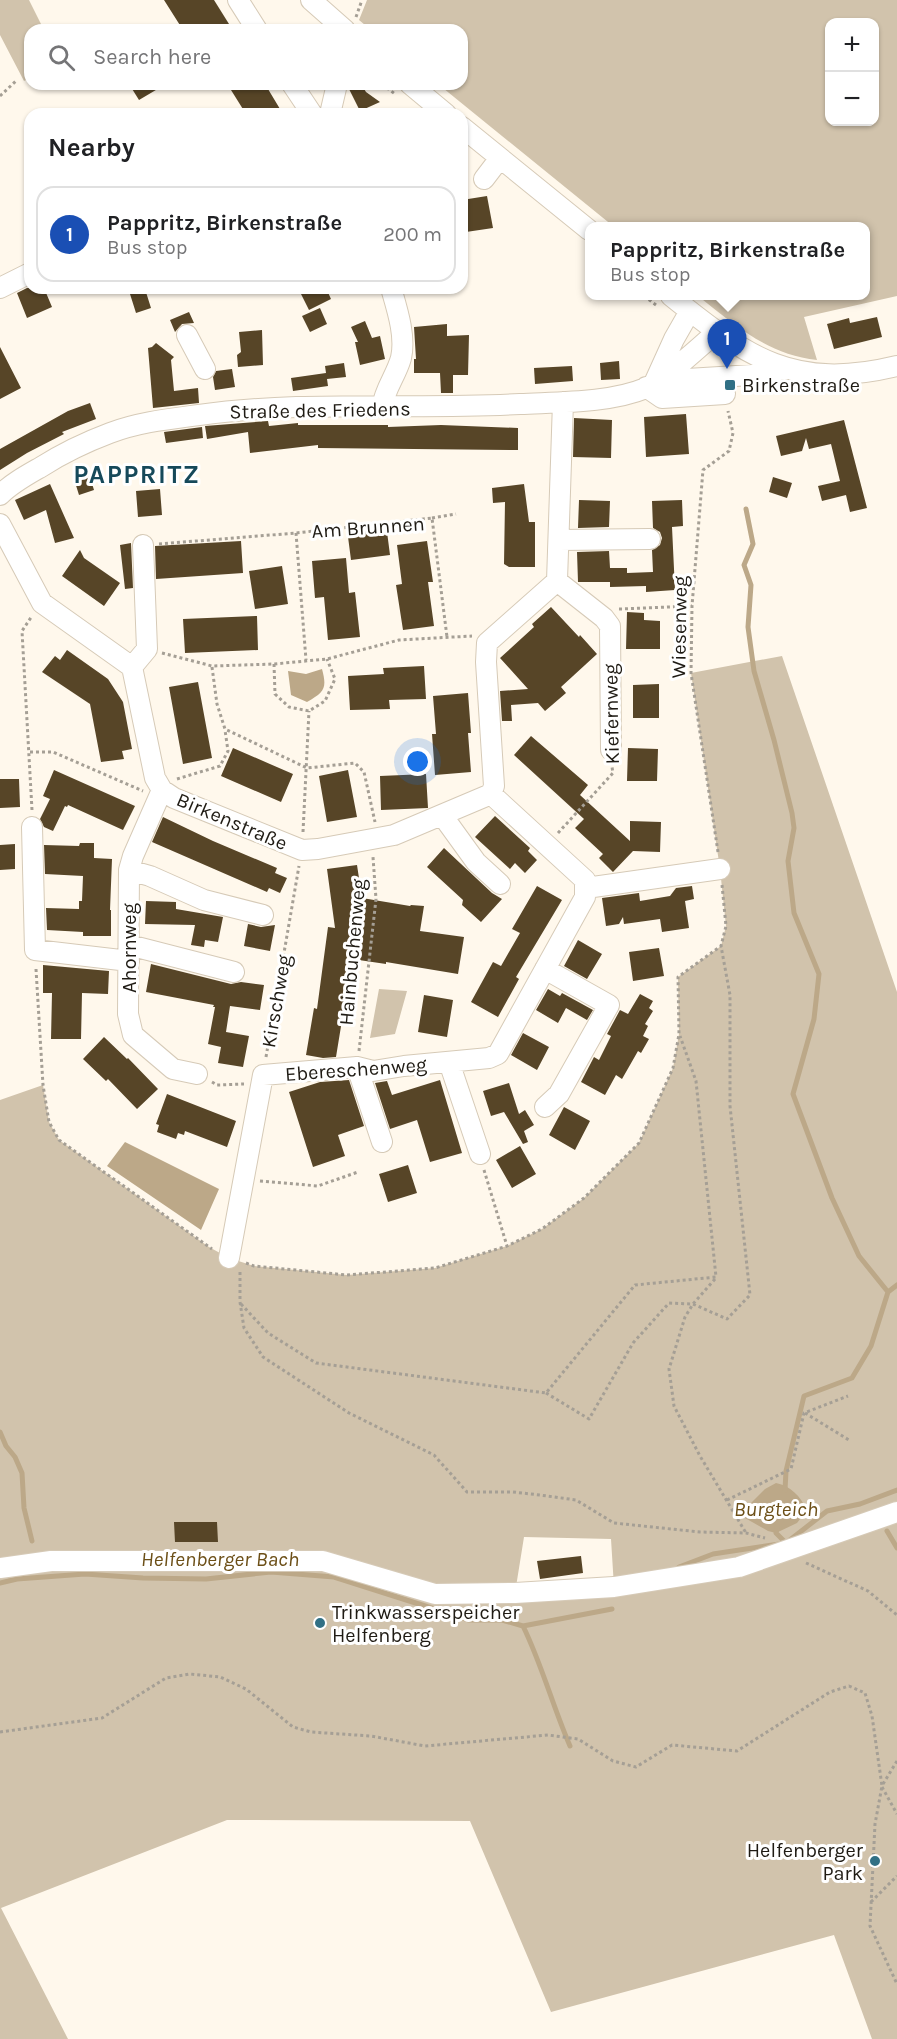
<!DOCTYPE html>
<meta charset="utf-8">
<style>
body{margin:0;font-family:Karla,sans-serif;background:#f2f2f2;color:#202124}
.controls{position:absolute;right:18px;top:18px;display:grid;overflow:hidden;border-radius:12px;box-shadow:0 2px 4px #0004}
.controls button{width:54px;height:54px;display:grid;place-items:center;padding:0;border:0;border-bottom:2px solid #e0e0e0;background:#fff;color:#202124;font:30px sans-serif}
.you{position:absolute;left:418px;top:762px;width:21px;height:21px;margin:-15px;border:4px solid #fff;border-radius:50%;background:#1a73e8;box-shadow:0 0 0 9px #1a73e833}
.badge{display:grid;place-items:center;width:39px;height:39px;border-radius:50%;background:#317085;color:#fff;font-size:20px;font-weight:700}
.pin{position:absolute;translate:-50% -50px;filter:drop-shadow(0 2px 3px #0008)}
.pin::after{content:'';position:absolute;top:32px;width:21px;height:18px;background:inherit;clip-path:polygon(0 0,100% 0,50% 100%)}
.popup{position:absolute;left:585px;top:222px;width:285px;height:78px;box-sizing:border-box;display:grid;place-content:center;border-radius:12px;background:#fff;filter:drop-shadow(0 2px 4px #0005);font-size:20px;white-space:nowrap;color:#757577}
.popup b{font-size:22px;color:#202124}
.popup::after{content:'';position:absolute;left:50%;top:100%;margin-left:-12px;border:12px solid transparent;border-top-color:#fff}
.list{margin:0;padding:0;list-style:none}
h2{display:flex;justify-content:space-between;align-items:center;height:78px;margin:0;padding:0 24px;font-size:26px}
h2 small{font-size:20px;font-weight:400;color:#757577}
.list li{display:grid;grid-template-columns:39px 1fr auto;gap:18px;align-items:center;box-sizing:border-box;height:96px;margin:0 12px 12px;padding:0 12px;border:2px solid #e0e0e0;border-radius:18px}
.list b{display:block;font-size:22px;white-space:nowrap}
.list p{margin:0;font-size:20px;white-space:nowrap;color:#757577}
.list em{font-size:20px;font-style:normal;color:#757577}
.icon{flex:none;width:33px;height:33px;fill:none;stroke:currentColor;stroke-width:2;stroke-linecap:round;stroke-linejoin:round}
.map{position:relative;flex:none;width:897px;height:2039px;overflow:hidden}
.search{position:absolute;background:#fff;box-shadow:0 2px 4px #0004;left:24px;top:24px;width:444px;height:66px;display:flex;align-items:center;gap:15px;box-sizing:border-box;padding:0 21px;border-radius:18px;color:#757577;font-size:22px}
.panel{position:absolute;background:#fff;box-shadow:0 2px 4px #0004;left:24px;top:108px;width:444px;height:186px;border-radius:18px}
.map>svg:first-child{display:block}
.green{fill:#d1c3ac;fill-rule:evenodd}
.water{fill:#bca888}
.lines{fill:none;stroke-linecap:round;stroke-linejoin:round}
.stream{stroke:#bca888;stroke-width:5}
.building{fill:#574527}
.minor-casing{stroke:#d6cab7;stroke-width:22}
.path{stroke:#a59f95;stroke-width:3;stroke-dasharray:3 3;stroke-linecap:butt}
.minor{stroke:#fff;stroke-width:20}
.poi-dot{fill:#317085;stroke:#fff;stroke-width:2}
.labels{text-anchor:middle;stroke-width:6;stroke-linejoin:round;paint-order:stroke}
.poi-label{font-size:20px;fill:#1f1b14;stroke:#fff;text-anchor:start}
.street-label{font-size:20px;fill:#1f1b14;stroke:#fff}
.water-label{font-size:21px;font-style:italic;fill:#6c4f17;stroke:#fff}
.district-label{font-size:26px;font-weight:bold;letter-spacing:1.5px;fill:#16495a;stroke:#fff}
</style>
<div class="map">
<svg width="897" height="2039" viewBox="0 0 897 2039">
<rect width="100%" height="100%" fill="#fff8ec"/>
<!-- green -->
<path class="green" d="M0 0H29L44 30H30V78L24 81 0 35Z
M367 0H897V296L804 317 817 360C768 355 735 325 698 296H865V226H613L438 84H462V30H371L359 20ZM830 22H874V122H830Z
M782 656 897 992V2039H872L834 1935 551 2012 470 1821 227 1820 1 1908 68 2039H0V1100L43 1085 49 1122 59 1140 209 1247 229 1258 254 1266 347 1275 435 1268 507 1246 542 1229 584 1198 639 1143 673 1068 679 1034 678 977 721 946 726 926 720 869 691 673ZM524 1537 611 1539 614 1587 515 1593Z
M379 989 407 991 395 1034 370 1038Z"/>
<!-- water -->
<path class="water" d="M322 669C327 688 325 692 307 702L291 695 288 671 306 674Z
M125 1142 219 1189 201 1230 107 1166Z
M776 1483C791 1486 800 1496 807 1510L797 1523 776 1533 768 1531 745 1518 744 1510 765 1489Z"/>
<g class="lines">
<!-- stream -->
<path class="stream" d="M746 509 753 544 744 565 751 585 748 627 754 671 774 740 792 813 794 828 788 861 794 913 819 974 814 1019 793 1094 832 1198 859 1256 888 1292
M0 1432 6 1446 15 1457 22 1473 24 1508 32 1541
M785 1490 786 1471 804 1396 852 1378 871 1346 888 1292 897 1285
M777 1526 776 1533 786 1543
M887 1531 897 1548
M679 1567 713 1554 786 1543 827 1511 860 1504 897 1490
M0 1583 17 1579 85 1574 143 1578 206 1579 271 1572 334 1577 469 1620H502L523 1626 612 1609
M523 1626C542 1665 553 1707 570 1746"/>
</g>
<!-- building -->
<path class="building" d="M164 0H214L229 24 219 30H183Z
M129 84H166L139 100Z
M241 84H265L283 114H246L231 90Z
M361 84 366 92 380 102 360 111 349 89Z
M487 196 493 228 466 232 462 200Z
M27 288H44L52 307 27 318 17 293Z
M298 288H326L331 299 309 310Z
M145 289 151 308 136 313 130 294Z
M320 308 327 324 310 332 302 316Z
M189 312 194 323 182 324 175 332 170 320Z
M877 317 882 337 834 349 827 324 849 318 850 323Z
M365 321 372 338 380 336 385 359 360 365 355 342H358L351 327Z
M447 324V336L469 335 468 375H453V393H441L440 373H414V359H416L414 327Z
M262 330 263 365 238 367 237 355 241 352 239 332Z
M156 343 174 357 171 360 174 391 198 388 199 403 153 408 148 348 152 347Z
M0 347 21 388 0 399Z
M619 361 620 379 601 380 600 363Z
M344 363 346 377 327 379 328 386 293 391 291 378 326 373 325 366Z
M572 366 573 381 535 384 534 368Z
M232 369 235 387 215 390 213 377 216 371Z
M90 403 96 419 62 432 64 434 27 453 0 470V449L68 411Z
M686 414 689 454 646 457 644 417Z
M574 418 612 420 611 458 573 457Z
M844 420 867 508 850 512 846 495 822 501 818 486 840 481 831 444 809 449 806 438 802 451 781 456 776 436Z
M268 421 269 426 298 423V425H388V427L441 425 518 428V450L318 448V445L250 453 248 432 207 439 205 426Z
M202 427 203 438 166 443 164 432Z
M89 474 94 490 79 495 74 479Z
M773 477 792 483 787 498 769 492Z
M50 484 74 538 55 543 46 510 24 520 15 500Z
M524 484 529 522H535V567H509L504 564 505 502 493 503 492 488Z
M160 489 162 515 138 517 136 491Z
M579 500 610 501 609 527 578 528Z
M682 500 683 526 672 527 675 590 646 592V586L610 587V582H578L577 552 609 551 610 568H627V573L653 572 652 550 660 545 662 538 660 532 653 528 652 501Z
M386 524 390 555 351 560 347 529Z
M241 541 243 573 156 579 155 546Z
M427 541 433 582H428L434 626 403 630 396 585 402 584 397 545Z
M131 543 133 588 125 589 120 545Z
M80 550 84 558 120 583 104 606 62 576Z
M346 558 349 593 355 592 360 637 328 640 324 597 315 598 312 561Z
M282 566 288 604 255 609 249 571Z
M551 607 579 637 580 635 597 654 561 687 566 693 545 711 538 703 511 705 512 721H502L500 691 528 689 500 658 534 627 532 624Z
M627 612 644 613V620L660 621V649H626Z
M257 616 258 650 185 653 183 619Z
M67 650 108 679 123 702 132 749 122 751 124 759 101 762 90 704 42 672 55 656 60 660Z
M424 666 426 699 389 700 390 709 350 710 348 676 384 674 383 668Z
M198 682 212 758 183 764 169 687Z
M659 684V718H633V685Z
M468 693 471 733H468L471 772 435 775 432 734H436L433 696Z
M531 736 588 785 580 795 630 841V821L661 822 660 852 633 851 613 872 599 858 603 854 575 828 584 819 514 755Z
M233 748 293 774 281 802 221 776Z
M628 748 658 749 657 781H627Z
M54 770 135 806 123 830 68 805 67 807 65 806 53 831 44 827 40 819 50 799 43 796Z
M348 770 357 817 327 822 319 776Z
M426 774 428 808 381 810 380 776Z
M0 779H19L20 807 0 808Z
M495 816 530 848 528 851 537 860 525 873 515 863 510 869 475 837Z
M163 817 213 841 277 868 275 873 287 878 280 893 269 888 267 892 152 842Z
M80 843H94V858L112 859 110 910H111V936H83V932L47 930 46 908 79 909V901H82L83 876 45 874 44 845 79 846Z
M15 844V869L0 870V845Z
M444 848 492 893 502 899 481 922 462 905 463 900 427 867Z
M357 865 362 898 410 906 411 905 424 906 420 931 464 937 458 974 386 962V964L352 959 336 1057 323 1058 306 1055 314 1008 317 1009 328 927 335 928 327 869Z
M537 886 562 900 516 977 519 979 498 1017 471 1002 493 962 501 966 520 933 512 929Z
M692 886 694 899 685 901 689 928 662 932 660 919 624 924 623 917 619 924 606 926 602 898 639 893 640 901 670 896 676 888Z
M146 901 176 902V909L223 917 218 942 205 940 204 947 191 945 195 925 145 924Z
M248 924 261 927 275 925 270 951 244 946Z
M578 940 602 954 587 979 564 966Z
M659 948 664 976 633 981 629 952Z
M151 964 231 984 241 982 264 985 260 1010 230 1006 226 1032 249 1036 243 1067 218 1063 221 1047 208 1044 215 1007H213L214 1005 146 992Z
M43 965 109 971 108 994 82 993 81 1039H51L52 993H43Z
M548 989 560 996 562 993 593 1010 587 1020 566 1008 558 1023 536 1010Z
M640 994 653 1001 649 1008 653 1011 645 1024 648 1026 643 1036 649 1039 641 1053 638 1051 622 1079 616 1075 605 1095 581 1082 594 1057 599 1060 611 1036 607 1034 620 1010 628 1014Z
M424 995 453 1000 447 1037 418 1032Z
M523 1033 549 1047 537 1070 511 1055Z
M104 1037 127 1059 128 1058 158 1089 137 1109 108 1079 106 1081 83 1059Z
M349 1080 364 1126 338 1135 345 1156 313 1167 289 1092 320 1082Z
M440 1080 462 1153 430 1162 417 1120 390 1129 375 1083 387 1081 392 1095Z
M509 1083 519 1114 525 1110 534 1125 524 1131 528 1142 523 1144 504 1112 491 1116 483 1091Z
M167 1094 236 1121 227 1147 185 1131 184 1135 178 1133 176 1139 157 1132 159 1125 156 1124Z
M564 1107 590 1121 575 1150 549 1135Z
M520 1146 536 1174 512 1188 496 1160Z
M408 1165 417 1193 388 1202 379 1174Z
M174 1522H217L218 1542H175Z
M581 1556 583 1573 540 1579 537 1561Z"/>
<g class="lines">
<!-- minor casing -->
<g class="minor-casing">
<path id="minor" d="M238 0 257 30
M311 0 345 30
M292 84 312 114
M410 84 446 114
M330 114 337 84
M462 127 589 230
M484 179 500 158
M0 288 30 273
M671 296C748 358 794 391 897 366
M187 335 205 369
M655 381 769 374 784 368
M655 381 674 339 690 311
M646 387 662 398 725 394
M382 407C385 388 396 376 401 358 406 336 397 309 391 288
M0 495C12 483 27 475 41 467 63 453 86 442 110 433 139 422 169 419 199 415 305 400 413 410 520 404 559 402 610 403 646 388 667 378 698 348 717 332
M0 524 42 603 132 667 155 778 162 790 174 798 302 850 318 849 394 835 491 794 494 786 486 662 487 643 557 581 563 402
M559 540 650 539
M557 581 604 618 610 626 611 750
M132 667 147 649 143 545
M162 790 133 856 129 870 128 1014 133 1035 173 1069 197 1074
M442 815 476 862 500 884
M32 827 35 950 129 961
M129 870 150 876 204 900 263 915
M586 888 720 869
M129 945 234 972
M449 1062 480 1154
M357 1067 382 1142
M545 1107 559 1094 609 1005 545 969
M229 1258 263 1075 357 1067 373 1071 404 1066 489 1058 498 1054 585 897V880L491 794
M0 1568 51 1561H323L435 1594 515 1593 614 1587 739 1567 897 1512"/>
</g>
<!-- path -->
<path class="path" d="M356 17 362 0
M382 84 395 94
M0 96 17 80
M644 296 656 305
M432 518 456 514
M296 533 306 660
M159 544 296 533 432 518 447 637
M619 609 692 606
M162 653 212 666 274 664 327 659 399 640 472 636
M274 664 275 694 289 707 309 711 325 701 335 679 327 659
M212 667 217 704 225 729 307 768 355 763 364 772 375 822
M30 752H53L143 791
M177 779 220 766 228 751 225 730
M32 810 22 631 32 616
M303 832 309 711
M558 833 613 773 612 767
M718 852 691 673 692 606 703 470 729 451 733 433 728 411
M36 969 43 1085 49 1122 59 1140 212 1249
M359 1051 376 899 373 857
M266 1057 299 866
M212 1082 217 1085 244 1084
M484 1170 507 1246
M260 1181 318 1186 358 1172
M246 1263 254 1266 347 1275 435 1268 507 1246 542 1229 584 1198 639 1143 673 1068 679 1034 678 977 721 946
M240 1272V1302L244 1328 263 1357 349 1413 434 1455 467 1492H513L540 1495 576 1500 614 1523 700 1532 746 1533 765 1538
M715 1279 693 1304 685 1317 669 1369 674 1406 700 1456 746 1533
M241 1304 268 1333 316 1363 546 1393 635 1285 716 1277 696 1081 680 1036
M546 1393 589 1419 633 1343 669 1303 693 1304 727 1319 750 1295 730 1106V995L721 946 726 926 722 885
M805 1413 849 1440
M727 1500 791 1469 804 1413 848 1396
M806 1563 868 1591 897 1615
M0 1732 102 1718 166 1678 190 1674 220 1677 246 1689 293 1727 311 1732 371 1736 425 1746 548 1735 578 1739 613 1761 636 1767 672 1745 737 1751 830 1692 849 1686 865 1693 872 1716 882 1786 875 1824 870 1926 897 1984
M883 1784 897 1761
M882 1787 897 1814
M871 1902 897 1876"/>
<!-- minor -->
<use href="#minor" class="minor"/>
</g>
<!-- markers -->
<g class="poi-dot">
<rect x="724" y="379" width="12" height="12" rx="3"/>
<circle cx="320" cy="1623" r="6"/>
<circle cx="875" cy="1861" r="6"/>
</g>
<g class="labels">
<!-- poi labels -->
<g class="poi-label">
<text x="742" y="392">Birkenstraße</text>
<text x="332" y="1619">Trinkwasserspeicher<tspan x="332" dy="23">Helfenberg</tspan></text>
<text x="863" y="1857" text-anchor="end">Helfenberger<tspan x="863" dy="23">Park</tspan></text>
</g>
<!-- street labels -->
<g class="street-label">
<text transform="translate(320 410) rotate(-1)" y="7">Straße des Friedens</text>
<text transform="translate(368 527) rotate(-4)" y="7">Am Brunnen</text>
<text transform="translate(679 627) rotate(-89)" y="7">Wiesenweg</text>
<text transform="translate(611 714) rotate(-91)" y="7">Kiefernweg</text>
<text transform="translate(232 821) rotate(23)" y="7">Birkenstraße</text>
<text transform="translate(129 948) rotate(-90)" y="7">Ahornweg</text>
<text transform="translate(352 952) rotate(-85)" y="7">Hainbuchenweg</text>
<text transform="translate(276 1001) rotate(-80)" y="7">Kirschweg</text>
<text transform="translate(356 1069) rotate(-4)" y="7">Ebereschenweg</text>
</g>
<!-- water labels -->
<g class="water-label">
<text x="776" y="1516">Burgteich</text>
<text x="220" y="1566">Helfenberger Bach</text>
</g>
<!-- district labels -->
<g class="district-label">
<text x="137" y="483">PAPPRITZ</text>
</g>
</g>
</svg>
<div class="controls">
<button>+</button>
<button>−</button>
</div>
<div class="you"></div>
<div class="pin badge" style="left:727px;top:369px;background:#1a4fb4">1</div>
<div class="popup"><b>Pappritz, Birkenstraße</b>Bus stop</div>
<div class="search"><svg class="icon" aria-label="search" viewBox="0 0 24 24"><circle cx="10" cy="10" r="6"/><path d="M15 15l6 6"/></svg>Search here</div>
<section class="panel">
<h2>Nearby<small></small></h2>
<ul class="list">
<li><span class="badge" style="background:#1a4fb4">1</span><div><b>Pappritz, Birkenstraße</b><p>Bus stop</p></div><em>200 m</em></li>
</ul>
</section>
</div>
